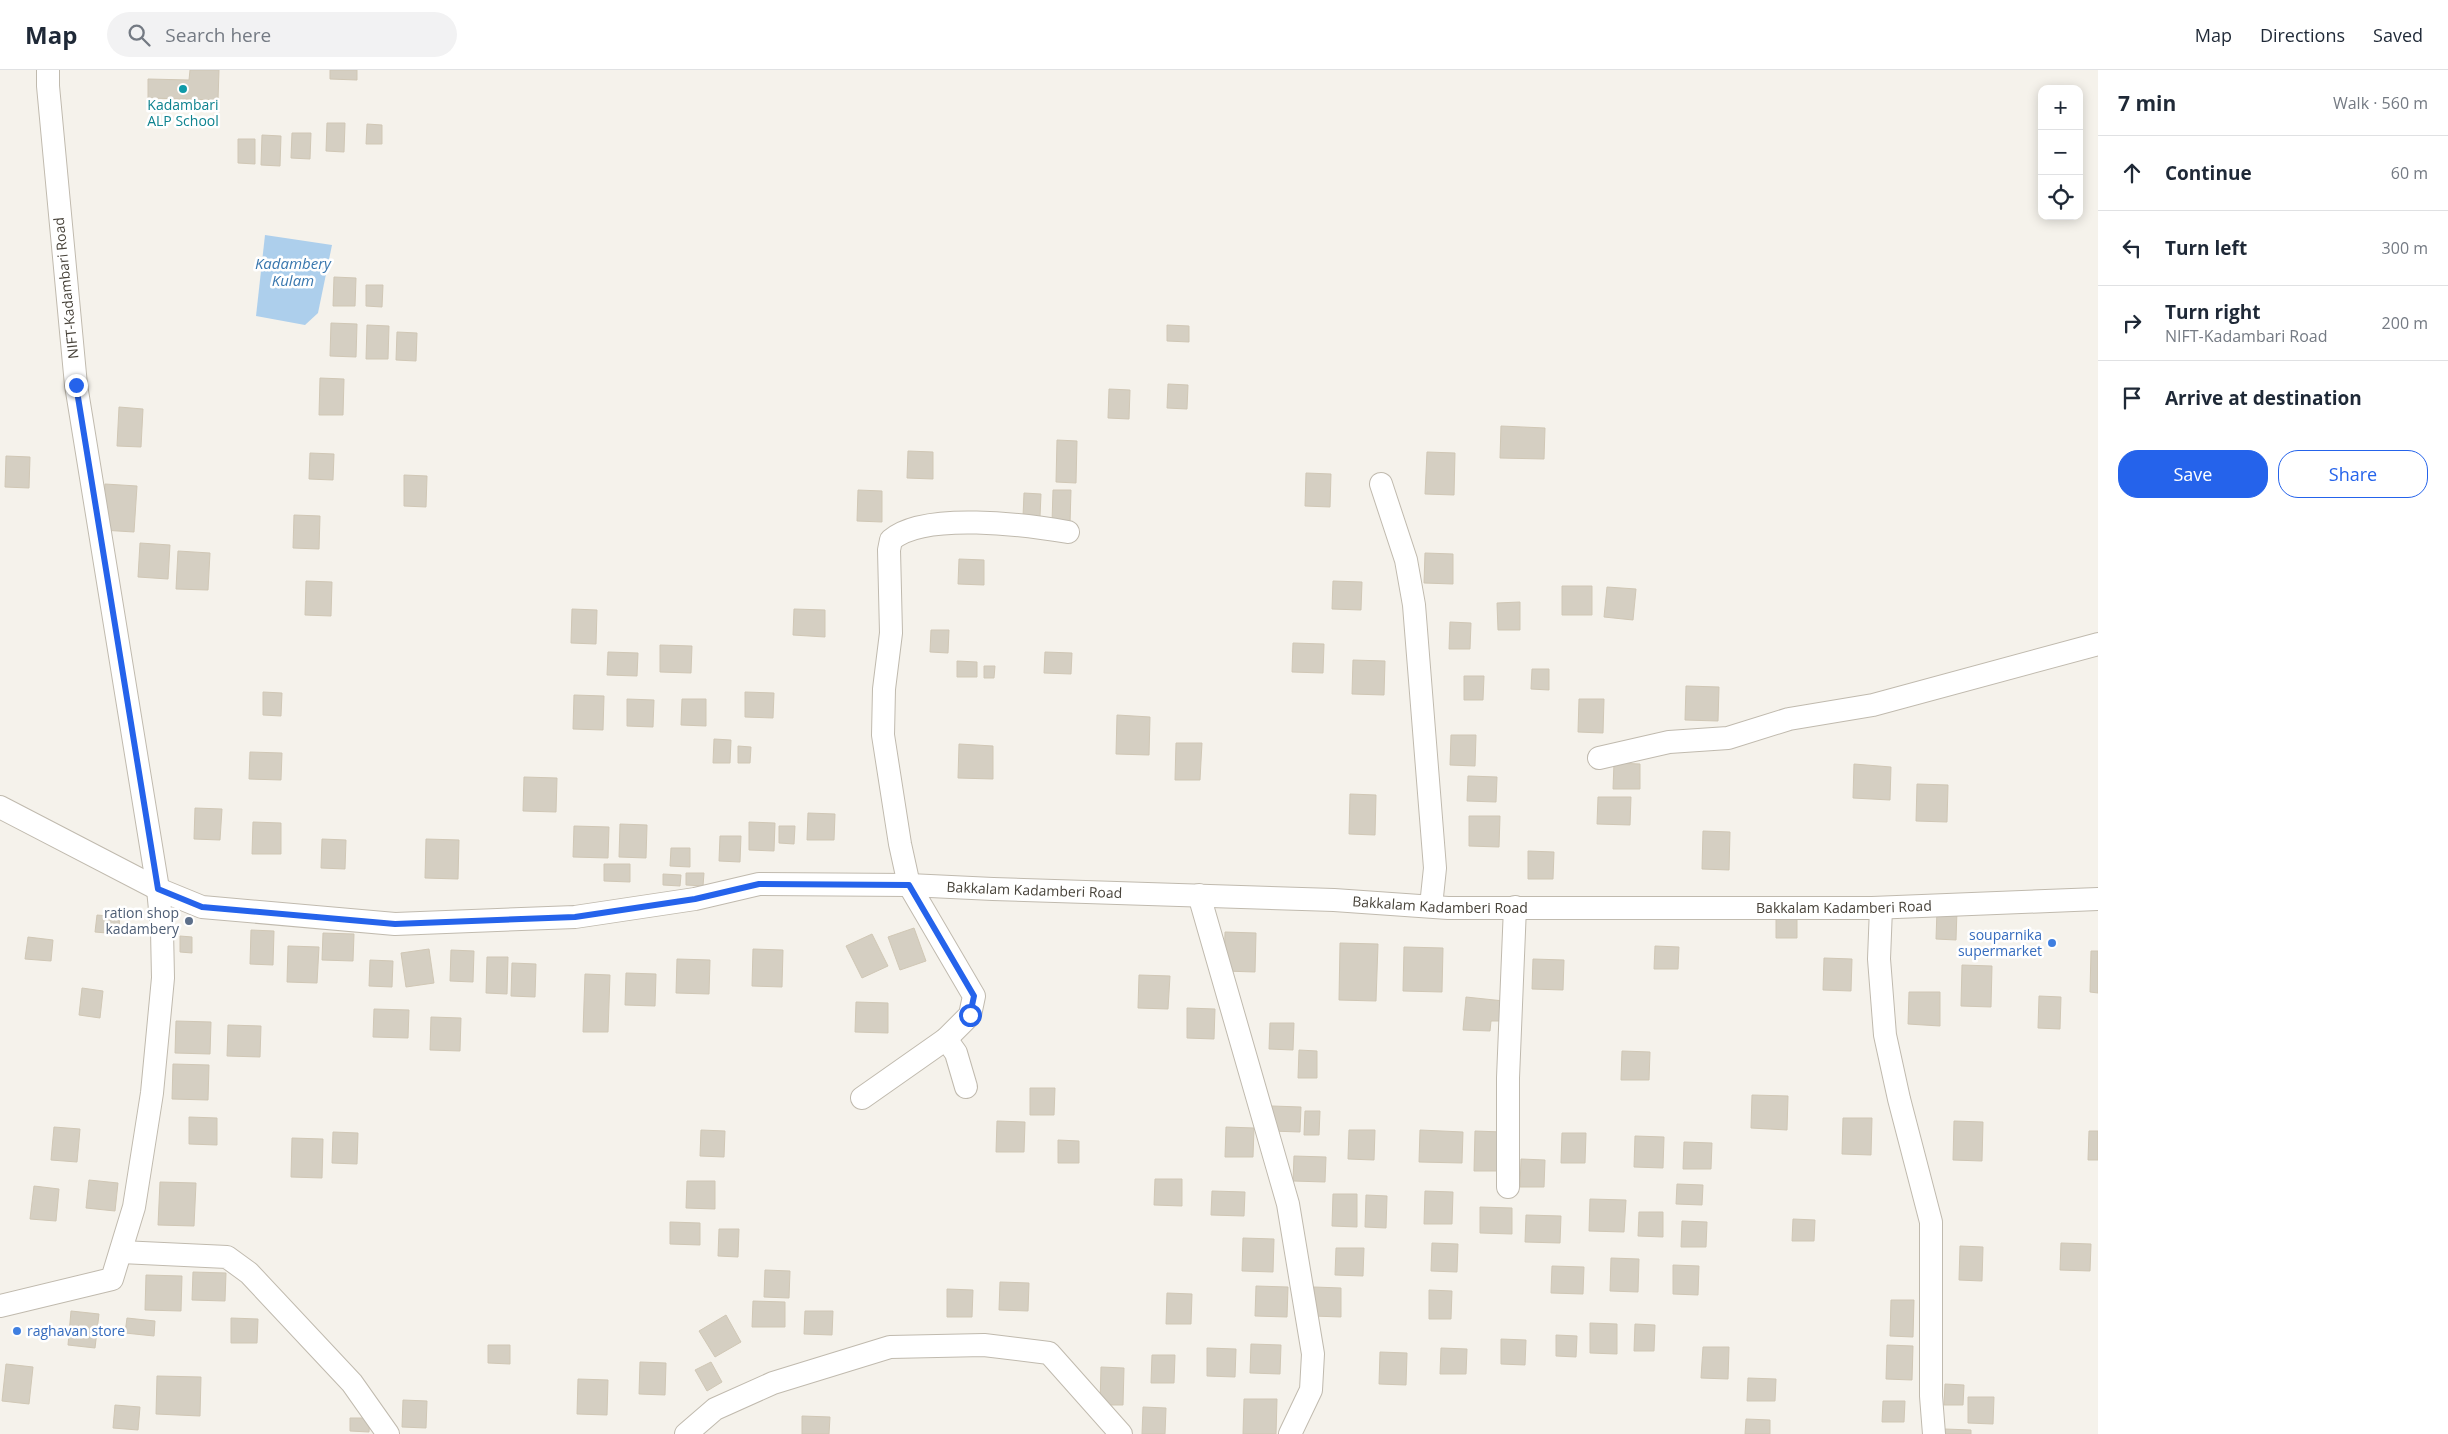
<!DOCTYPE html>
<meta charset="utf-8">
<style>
body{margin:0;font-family:"Open Sans",sans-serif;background:#f2f2f3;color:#1f2937}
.controls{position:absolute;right:15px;top:15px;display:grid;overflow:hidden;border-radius:10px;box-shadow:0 2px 12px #0003}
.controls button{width:45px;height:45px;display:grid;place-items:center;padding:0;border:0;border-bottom:1px solid #e0e1e3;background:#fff;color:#1f2937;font:25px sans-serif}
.stop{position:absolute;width:15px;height:15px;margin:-11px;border:4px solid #2563eb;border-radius:50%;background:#fff}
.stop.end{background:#2563eb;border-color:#fff;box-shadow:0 1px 5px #0008}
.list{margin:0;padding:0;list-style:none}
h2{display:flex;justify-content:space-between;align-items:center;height:65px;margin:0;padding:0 20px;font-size:21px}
h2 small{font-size:16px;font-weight:400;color:#747a83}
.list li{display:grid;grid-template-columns:32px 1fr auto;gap:15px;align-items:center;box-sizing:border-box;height:75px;padding:0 20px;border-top:1px solid #e0e1e3}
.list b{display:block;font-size:19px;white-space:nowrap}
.list p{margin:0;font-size:16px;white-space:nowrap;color:#747a83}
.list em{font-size:16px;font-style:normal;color:#747a83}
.actions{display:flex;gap:10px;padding:15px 20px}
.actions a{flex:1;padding:11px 0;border:1px solid #2563eb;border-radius:20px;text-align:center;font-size:18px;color:#2563eb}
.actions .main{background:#2563eb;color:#fff}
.icon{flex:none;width:28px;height:28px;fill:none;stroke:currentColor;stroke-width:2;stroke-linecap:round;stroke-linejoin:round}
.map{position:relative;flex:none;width:2098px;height:1364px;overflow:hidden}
header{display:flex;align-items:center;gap:30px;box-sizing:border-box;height:70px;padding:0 25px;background:#fff;border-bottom:1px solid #e0e1e3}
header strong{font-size:24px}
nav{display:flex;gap:28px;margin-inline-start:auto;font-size:18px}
.search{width:350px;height:45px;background:#f2f2f3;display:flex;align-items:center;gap:12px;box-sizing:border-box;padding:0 18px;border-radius:28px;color:#747a83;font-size:19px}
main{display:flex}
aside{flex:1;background:#fff}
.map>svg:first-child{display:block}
.water{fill:#adcfec}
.building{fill:#d5cfc2;stroke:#d0c7b5}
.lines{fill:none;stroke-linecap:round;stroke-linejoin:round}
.minor-casing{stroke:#c0baae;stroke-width:24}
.minor{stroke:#fff;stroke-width:22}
.route{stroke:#2563eb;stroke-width:6}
.culture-dot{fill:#0f9aa8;stroke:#fff;stroke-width:2}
.service-dot{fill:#5c6f8a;stroke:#fff;stroke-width:2}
.shop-dot{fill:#3f7fe0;stroke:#fff;stroke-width:2}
.labels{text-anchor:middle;stroke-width:5;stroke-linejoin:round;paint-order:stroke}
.culture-label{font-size:14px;fill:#0d838f;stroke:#fff}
.street-label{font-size:14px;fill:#48433a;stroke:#fff}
.service-label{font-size:14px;fill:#4e5e75;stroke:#fff;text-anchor:end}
.shop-label{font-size:14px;fill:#366cbe;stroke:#fff;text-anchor:end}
.water-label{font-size:15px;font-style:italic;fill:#3977ae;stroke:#fff}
</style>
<header>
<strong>Map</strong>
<div class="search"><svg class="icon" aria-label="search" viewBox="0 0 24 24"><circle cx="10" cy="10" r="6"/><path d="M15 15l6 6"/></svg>Search here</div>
<nav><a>Map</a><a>Directions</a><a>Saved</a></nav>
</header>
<main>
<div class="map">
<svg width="2098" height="1364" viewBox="0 0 2098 1364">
<rect width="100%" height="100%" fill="#f5f2eb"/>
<!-- water -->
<path class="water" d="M265 165 332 175 318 243 305 255 256 246Z"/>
<!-- building -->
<path class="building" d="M190 0H219L218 30 148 28V9L189 10Z
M330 0H357V10L330 9Z
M327 53H345L344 82 326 81Z
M367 54 382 55V74H366Z
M292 63H311L310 89 291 88Z
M262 65 281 66 280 96 261 95Z
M238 69H255V94L238 93Z
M334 207 356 208 355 236H333Z
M366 215H383L382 237 366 236Z
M331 253 357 254 356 287 330 286Z
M367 255 389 256 388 289H366Z
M1167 255 1189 256V272L1167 271Z
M397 262 417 263 416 291 396 290Z
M320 308 344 309 343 345H319Z
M1168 314 1188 315 1187 339 1167 338Z
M1109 319 1130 320 1129 349 1108 348Z
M119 337 143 339 141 377 117 376Z
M1501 356 1545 358 1544 389 1500 388Z
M1057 370 1077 371 1076 413 1056 412Z
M908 381 933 382V409L907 408Z
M1427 382 1455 383 1454 425 1425 424Z
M310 383 334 384 333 410 309 409Z
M6 386 30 387 29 418 5 417Z
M1306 403 1331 404 1330 437 1305 436Z
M404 405 427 406 426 437 404 436Z
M105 414 137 416 134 462 102 460Z
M858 420 882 421V452L857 451Z
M1053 420H1071L1070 454 1052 453Z
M1024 423 1041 424 1040 447H1023Z
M294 445 320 446 319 479 293 478Z
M140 473 170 475 168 509 138 507Z
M178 481 210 483 208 520 176 519Z
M1425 483 1453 484V514L1424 513Z
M959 489 984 490V515L958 514Z
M306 511 332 512 331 546 305 545Z
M1333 511 1362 512 1361 540 1332 539Z
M1562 516H1592V545H1562Z
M1607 517 1636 519 1633 550 1604 547Z
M1520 532V560H1498L1497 533Z
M572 539 597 540 596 574 571 573Z
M794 539 825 540V567L793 565Z
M1450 552 1471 553 1470 579H1449Z
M931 560H949L948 583 930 582Z
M1293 573 1324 574 1323 603 1292 602Z
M660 575 692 576 691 603 660 602Z
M608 582 638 583 637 606 607 605Z
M1045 582 1072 583 1071 604 1044 603Z
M1353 590 1385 591 1384 625 1352 624Z
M957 591 977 592V607H957Z
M984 596H995L994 608H984Z
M1532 599H1549V620L1531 619Z
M1464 606H1484L1483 630H1464Z
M1686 616 1719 617 1718 651 1685 650Z
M263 622 282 623 281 646 263 645Z
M745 622 774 623 773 648 745 647Z
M574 625 604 626 603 660 573 659Z
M627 629 654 630 653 657 627 656Z
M682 629H706V656L681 655Z
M1579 629H1604L1603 663 1578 662Z
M1117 645 1150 647 1149 685 1116 684Z
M1451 665H1476L1475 696 1450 695Z
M714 669 731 670 730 693H713Z
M1176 673H1202L1200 710H1175Z
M959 674 993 676V709L958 708Z
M738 676 751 677 750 693H738Z
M250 682 282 683 281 710 249 709Z
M1614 693 1640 694V719H1613Z
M1854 694 1891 697 1890 730 1853 728Z
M1468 706 1497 707 1496 732 1467 731Z
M524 707 557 708 556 742 523 741Z
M1917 714 1948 715 1947 752 1916 751Z
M1350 724 1376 725 1375 765 1349 764Z
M1598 727H1631L1630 755 1597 754Z
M195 738 222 739 220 770 194 769Z
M808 743 835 744 834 770H807Z
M1469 746H1500L1499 777 1469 776Z
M253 752 281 753V784H252Z
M749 752 775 753 774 781 749 780Z
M620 754 647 755 646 788 619 787Z
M574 756 609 757 608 788 573 787Z
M779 756H795L794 774 779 773Z
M1703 761 1730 762 1729 800 1702 799Z
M720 766H741L740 792 719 791Z
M322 769 346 770 345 799 321 798Z
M426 769 459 770 458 809 425 808Z
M671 778H690V797L670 796Z
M1528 781 1554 782 1553 809H1528Z
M604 794H630V812L604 811Z
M686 803H704L703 816 686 815Z
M663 804 681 805 680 816 663 815Z
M1937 840H1957L1956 870 1936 869Z
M97 845 120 847 118 864 95 862Z
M1776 848 1797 849V868H1776Z
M914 858 926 891 900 900 888 867Z
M251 860 274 861 273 895 250 894Z
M1225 862 1256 863 1255 902 1224 901Z
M323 863 354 864 353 891 322 890Z
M872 864 888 896 862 908 846 876Z
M180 866 192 867V883L180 882Z
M28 867 53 870 51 891 25 889Z
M1340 873 1378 874 1376 931 1339 930Z
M288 876 319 877 317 913 287 912Z
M1655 876 1679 877 1678 899H1654Z
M1404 877 1443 878 1442 922 1403 921Z
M429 879 434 913 406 917 401 883Z
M753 879 783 880 782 917 752 916Z
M451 880 474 881 473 912 450 911Z
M2091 881H2098V923L2090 922Z
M487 887H508L507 924 486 923Z
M1824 888 1852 889 1851 921 1823 920Z
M677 889 710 890 709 924 676 923Z
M1533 889 1564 890 1563 920 1532 919Z
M370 890 393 891 392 917 369 916Z
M512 893 536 894 535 927 511 926Z
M1962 895 1992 896 1991 937 1961 936Z
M626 903 656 904 655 936 625 935Z
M585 904 610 905 608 962H583Z
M1139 905 1170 906 1168 939 1138 938Z
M82 918 103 921 100 948 79 945Z
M1909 922H1940V956L1908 954Z
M2039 926 2061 927 2060 959 2038 958Z
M1466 927 1504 931 1503 951H1491L1490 961 1463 960Z
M856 932 888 933V963L855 962Z
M1187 938 1215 939 1214 969 1187 968Z
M374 939 409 940 408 968 373 967Z
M431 947 461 948 460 981 430 980Z
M176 951 211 952 210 984 175 983Z
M1270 953H1294L1293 980 1269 979Z
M228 955 261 956 260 987 227 986Z
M1299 980 1317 981V1008H1298Z
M1622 981 1650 982 1649 1010H1621Z
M173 994 209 995 208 1030 172 1029Z
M1030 1018H1055L1054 1045H1030Z
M1752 1025 1788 1026 1787 1060 1751 1058Z
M1272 1036 1301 1037 1300 1062 1271 1061Z
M1305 1041H1320L1319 1065H1304Z
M189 1047 217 1048V1075L189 1074Z
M1843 1048H1872L1871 1085 1842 1084Z
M997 1051 1025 1052 1024 1082H996Z
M1954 1051 1983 1052 1982 1091 1953 1090Z
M54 1057 80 1059 77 1092 51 1090Z
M1226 1057 1254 1058 1253 1087H1225Z
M701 1060 725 1061 724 1087 700 1086Z
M1349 1060H1375L1374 1090 1348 1089Z
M1420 1060 1463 1062 1462 1093 1419 1092Z
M1475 1061 1502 1062 1501 1101H1474Z
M2089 1061H2098V1090H2088Z
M333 1062 358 1063 357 1094 332 1093Z
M1562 1063H1586L1585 1093H1561Z
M1635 1066 1664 1067 1663 1098 1634 1097Z
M292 1068 323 1069 322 1108 291 1107Z
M1058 1070 1079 1071V1093H1058Z
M1684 1072 1712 1073 1711 1099H1683Z
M1294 1086 1326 1087 1325 1112 1293 1111Z
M1521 1089 1545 1090 1544 1117H1520Z
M1155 1109H1182V1136L1154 1135Z
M89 1110 118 1113 115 1141 86 1138Z
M687 1111H715V1139L686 1138Z
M160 1112 196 1113 194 1156 158 1155Z
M1677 1114 1703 1115 1702 1135 1676 1134Z
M34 1116 59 1119 56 1151 30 1149Z
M1212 1121 1245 1122 1244 1146 1211 1145Z
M1425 1121 1453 1122 1452 1154H1424Z
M1333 1124H1357V1157L1332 1156Z
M1366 1125 1387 1126 1386 1158 1365 1157Z
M1590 1129 1626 1130 1624 1162 1589 1161Z
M1480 1137 1512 1138V1164L1480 1163Z
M1639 1142H1663V1167L1638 1166Z
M1526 1145 1561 1146 1560 1173 1525 1172Z
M1793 1149 1815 1150 1814 1171H1792Z
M1682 1151 1707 1152 1706 1177H1681Z
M670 1152 700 1153V1175L670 1174Z
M719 1159H739L738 1187 718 1186Z
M1243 1168 1274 1169 1273 1202 1242 1201Z
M1432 1173 1458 1174 1457 1202 1431 1201Z
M2061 1173 2091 1174 2090 1201 2060 1200Z
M1960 1176 1983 1177 1982 1211 1959 1210Z
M1336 1178H1364L1363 1206 1335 1205Z
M1611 1188 1639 1189 1638 1222 1610 1221Z
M1673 1195 1699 1196 1698 1225 1673 1224Z
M1552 1196 1584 1197 1583 1224 1551 1223Z
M765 1200 790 1201 789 1228 764 1227Z
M193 1202 226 1203 225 1231 192 1230Z
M146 1205 182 1206 181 1241 145 1240Z
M1000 1212 1029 1213 1028 1241 999 1240Z
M1256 1216 1288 1217 1287 1247 1255 1246Z
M1314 1217 1341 1218V1247L1313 1246Z
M947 1219 973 1220 972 1247H947Z
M1429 1220 1452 1221 1451 1249H1429Z
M1167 1223 1192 1224 1191 1254H1166Z
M1891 1230H1914L1913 1267 1890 1266Z
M753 1231 785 1232V1257H752Z
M71 1241 99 1244 95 1278 68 1275Z
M805 1241H833L832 1265 804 1264Z
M726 1245 741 1272 715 1287 699 1261Z
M127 1248 155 1251 154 1266 125 1263Z
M231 1248 258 1249 257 1273H231Z
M1590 1253 1617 1254V1284L1590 1283Z
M1635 1254 1655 1255 1654 1281H1634Z
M1556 1265 1577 1266 1576 1287 1556 1286Z
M1501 1269 1526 1270 1525 1295 1501 1294Z
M1251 1274 1281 1275 1280 1304 1250 1303Z
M488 1275H510V1294L488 1293Z
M1887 1275 1913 1276 1912 1310 1886 1309Z
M1703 1277H1729L1728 1309 1701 1308Z
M1207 1278 1236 1279 1235 1307 1207 1306Z
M1441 1278 1467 1279 1466 1304H1440Z
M1380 1282 1407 1283 1406 1315 1379 1314Z
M1152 1285H1175L1174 1313H1151Z
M640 1292 666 1293 665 1325 639 1324Z
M711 1292 722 1312 707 1321 695 1300Z
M6 1294 33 1297 29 1334 2 1331Z
M1101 1297 1124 1298 1123 1335H1100Z
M157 1306 201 1307 200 1346 156 1344Z
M1748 1308 1776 1309 1775 1331H1747Z
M578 1309 608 1310 607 1345 577 1344Z
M1945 1314 1964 1315 1963 1335H1944Z
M1968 1327H1994L1993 1354 1968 1353Z
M1244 1329H1277L1276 1364H1243Z
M403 1330 427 1331 426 1358 402 1357Z
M1883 1331H1905L1904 1352H1882Z
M115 1335 140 1337 138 1360 113 1358Z
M1143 1337 1166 1338 1165 1364H1142Z
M802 1346 830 1347 829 1364H802Z
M350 1348H370L369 1362 350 1361Z
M1746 1349 1770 1350V1364H1745Z
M1945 1359 1971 1360V1364H1945Z"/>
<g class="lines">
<!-- minor casing -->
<g class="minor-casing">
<g id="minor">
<path d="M1381 414 1406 490 1414 535 1435 798 1431 836"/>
<path d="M1599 688 1669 672 1728 668 1789 649 1873 635 2098 574"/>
<path id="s1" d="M0 737 158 819 202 837 395 854 575 847 695 829 759 814 909 815 993 819 1334 830 1448 838H1872L2098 829"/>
<path d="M1199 825 1288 1134 1313 1284 1311 1320 1290 1364"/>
<path d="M1881 838 1879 889 1885 965 1899 1029 1931 1152V1326L1934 1364"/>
<path d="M946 969 956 983 966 1017"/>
<path d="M862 1028 946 969 970 945 974 926 909 815 900 774 883 665 884 619 891 563 889 480 891 470C924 441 1027 455 1068 462"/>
<path d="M1508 1117V1008L1515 837"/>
<path d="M121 1182 227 1187 249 1203 352 1313 388 1364"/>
<path d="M0 1236 112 1209 134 1137 152 1023 163 908 162 860 158 819 76 315 48 16V0"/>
<path d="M686 1364 715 1339 773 1313 890 1277 984 1275 1049 1283 1121 1364"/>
</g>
</g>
<!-- minor -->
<use href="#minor" class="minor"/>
</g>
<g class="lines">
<!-- route -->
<path class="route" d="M76 315 158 819 202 837 395 854 575 847 695 829 759 814 909 815 974 926 970 945"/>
</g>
<!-- markers -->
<circle class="culture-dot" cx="183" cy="19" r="5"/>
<circle class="service-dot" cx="189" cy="851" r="5"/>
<g class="shop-dot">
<circle cx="2052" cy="873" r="5"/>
<circle cx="17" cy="1261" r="5"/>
</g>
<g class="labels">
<!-- culture labels -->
<g class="culture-label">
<text x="183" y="40">Kadambari<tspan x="183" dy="16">ALP School</tspan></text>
</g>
<!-- street labels -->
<g class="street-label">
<text transform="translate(66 218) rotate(-96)" y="5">NIFT-Kadambari Road</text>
<text dy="5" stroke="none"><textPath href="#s1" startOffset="1062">Bakkalam Kadamberi Road</textPath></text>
<text dy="5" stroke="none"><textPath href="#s1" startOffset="1468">Bakkalam Kadamberi Road</textPath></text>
<text dy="5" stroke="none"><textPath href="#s1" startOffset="1872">Bakkalam Kadamberi Road</textPath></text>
</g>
<!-- service labels -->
<g class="service-label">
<text x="179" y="848">ration shop<tspan x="179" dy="16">kadambery</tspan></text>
</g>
<!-- shop labels -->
<g class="shop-label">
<text x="2042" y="870">souparnika<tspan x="2042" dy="16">supermarket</tspan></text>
<text x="27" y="1266" text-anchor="start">raghavan store</text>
</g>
<!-- water labels -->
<g class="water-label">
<text x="293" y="199">Kadambery<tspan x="293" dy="17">Kulam</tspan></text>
</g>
</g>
</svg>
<div class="controls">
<button>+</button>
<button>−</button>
<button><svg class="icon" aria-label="locate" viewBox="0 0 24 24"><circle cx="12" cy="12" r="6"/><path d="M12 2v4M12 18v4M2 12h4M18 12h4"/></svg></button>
</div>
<div class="stop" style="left:970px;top:945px"></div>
<div class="stop end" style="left:76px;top:315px"></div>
</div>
<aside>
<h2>7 min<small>Walk · 560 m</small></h2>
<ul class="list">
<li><svg class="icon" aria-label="ahead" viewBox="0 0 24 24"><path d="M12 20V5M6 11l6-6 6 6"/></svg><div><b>Continue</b></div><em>60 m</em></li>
<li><svg class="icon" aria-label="left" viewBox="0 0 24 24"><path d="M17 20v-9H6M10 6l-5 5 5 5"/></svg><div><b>Turn left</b></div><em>300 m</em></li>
<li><svg class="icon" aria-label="right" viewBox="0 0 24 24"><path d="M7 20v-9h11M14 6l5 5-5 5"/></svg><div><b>Turn right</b><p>NIFT-Kadambari Road</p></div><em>200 m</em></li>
<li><svg class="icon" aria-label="arrive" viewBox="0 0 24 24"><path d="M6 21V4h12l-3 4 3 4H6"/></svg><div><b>Arrive at destination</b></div></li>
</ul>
<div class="actions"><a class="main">Save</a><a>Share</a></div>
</aside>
</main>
